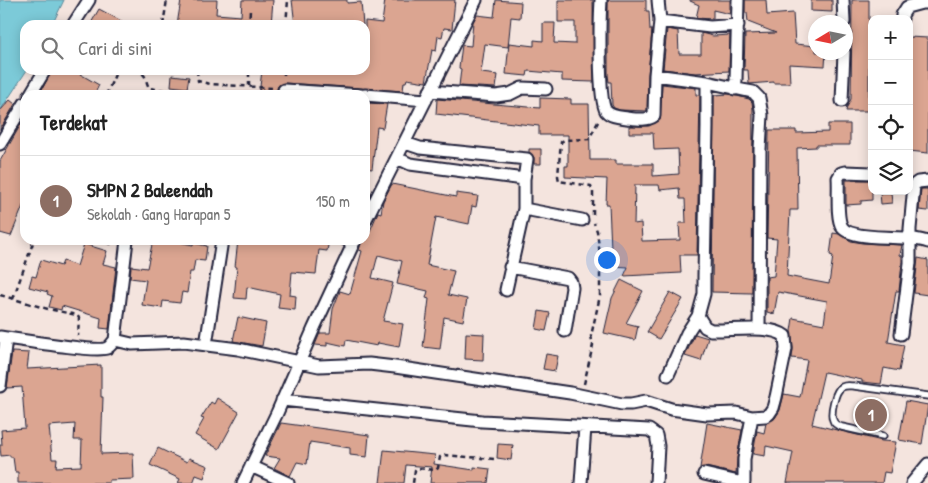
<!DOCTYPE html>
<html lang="id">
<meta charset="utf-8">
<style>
body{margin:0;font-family:"Patrick Hand",sans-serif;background:#f2f2f2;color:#222}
.controls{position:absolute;right:15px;top:15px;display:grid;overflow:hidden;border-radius:10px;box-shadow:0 2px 12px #0003}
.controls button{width:45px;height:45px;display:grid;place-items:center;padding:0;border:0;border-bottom:1px solid #e0e0e0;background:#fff;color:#222;font:25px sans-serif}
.compass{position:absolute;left:808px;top:15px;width:45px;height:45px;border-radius:50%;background:#fff;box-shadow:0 2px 12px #0003;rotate:260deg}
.you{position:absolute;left:606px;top:259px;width:18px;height:18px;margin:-12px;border:4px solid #fff;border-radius:50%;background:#1a73e8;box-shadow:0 0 0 8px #1a73e833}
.badge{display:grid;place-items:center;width:32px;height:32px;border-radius:50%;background:#d93025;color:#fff;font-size:16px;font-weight:700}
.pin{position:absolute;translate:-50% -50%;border:2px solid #fff;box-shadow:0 1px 5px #0006}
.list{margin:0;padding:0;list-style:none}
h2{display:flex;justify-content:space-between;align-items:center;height:65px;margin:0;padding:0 20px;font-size:21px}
h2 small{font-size:16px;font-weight:400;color:#767676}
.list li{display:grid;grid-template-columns:32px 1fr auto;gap:15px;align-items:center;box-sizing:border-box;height:90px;padding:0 20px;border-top:1px solid #e0e0e0}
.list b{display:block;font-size:19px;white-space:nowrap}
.list p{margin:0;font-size:16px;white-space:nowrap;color:#767676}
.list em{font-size:16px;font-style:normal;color:#767676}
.icon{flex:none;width:28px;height:28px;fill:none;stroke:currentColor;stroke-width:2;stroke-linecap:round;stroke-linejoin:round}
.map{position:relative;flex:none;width:928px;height:483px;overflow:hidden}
.search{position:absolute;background:#fff;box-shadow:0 2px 12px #0003;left:20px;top:20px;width:350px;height:55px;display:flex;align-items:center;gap:12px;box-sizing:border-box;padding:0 18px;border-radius:15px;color:#767676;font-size:19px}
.panel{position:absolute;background:#fff;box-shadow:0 2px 12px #0003;left:20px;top:90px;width:350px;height:155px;border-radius:15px}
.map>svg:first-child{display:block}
.water{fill:#7bcad8;stroke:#578799}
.building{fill:#dba591;stroke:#22223b;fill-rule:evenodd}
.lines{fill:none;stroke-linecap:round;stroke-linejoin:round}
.service-casing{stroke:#22223b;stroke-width:9}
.minor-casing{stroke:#22223b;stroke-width:15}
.path{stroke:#22223b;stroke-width:2.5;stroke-dasharray:5 4;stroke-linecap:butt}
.service{stroke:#fff;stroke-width:5.5}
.minor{stroke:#fff;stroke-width:11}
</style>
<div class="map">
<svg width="928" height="483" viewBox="0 0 928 483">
<rect width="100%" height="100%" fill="#f4e4de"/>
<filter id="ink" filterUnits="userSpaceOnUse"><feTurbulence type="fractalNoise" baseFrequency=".02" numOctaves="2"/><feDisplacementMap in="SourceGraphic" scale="10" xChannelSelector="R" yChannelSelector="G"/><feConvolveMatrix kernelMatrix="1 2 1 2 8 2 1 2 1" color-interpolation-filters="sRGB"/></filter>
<g filter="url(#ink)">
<!-- water -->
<path class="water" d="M0 0H64L52 25H25V70H27L0 111Z"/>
<!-- building -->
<path class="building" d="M181 0H217L216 14 241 16 242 0H273L271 25H177Z
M292 0H347V3L361 2 363 25H295Z
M385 0H455L452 29 444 28 442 37 438 36 436 51 432 50 426 82 407 79 406 82H404L403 91 284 83 278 86 277 90 279 95H259L262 70H365V21L382 23Z
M496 0 521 2 520 18 511 17 508 47 485 44 481 73 498 75 496 88 459 86 461 69 459 68 462 45 471 46 473 22 477 15 494 17Z
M558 0H593L594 82 562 81V74L528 71 527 76 506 74 509 43 534 46V40L543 41V23H555L554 43 575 44V22H558Z
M608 0H646V11H649L650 30H652L648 75 647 111 620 110 614 108 612 105 611 82H609L608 75Z
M690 0H730V14L713 10V19L696 18 699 5 690 1Z
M745 0H766L767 15 793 13 795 44 816 46V52H826L825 66 789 64 790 83H774V82L749 84 748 70H744L745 34 776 33 748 22 747 13H745Z
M811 0H832V12L811 11Z
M852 0H869V111H846L847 107 851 99Z
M99 9 129 25H90Z
M667 29 678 31 679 54H701V33L713 36 730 35 729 71 695 73 663 69Z
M909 37 928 38V153L909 151Z
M52 70H73L99 85 94 95H39Z
M172 75 189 77 187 88 171 86Z
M662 84 696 88V95H700L697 255H680L681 273 624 276 628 267 612 266 614 249H611L609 204H606L607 179 565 177V166H568V135H539V126L436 114 437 99 540 108V98L571 99V104H589L590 160H616V164H653V176L679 174 678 149 654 150 653 133H629V126H649L660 120ZM635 185H659L660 190 679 188 680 199H685L686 223H679L680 240 642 241 641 223 634 224Z
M729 94 749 99 752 102 753 109 752 293 712 292 714 95Z
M10 100 15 104 0 130V111Z
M365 103 387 104 383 128 377 127 372 169 365 168Z
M25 117V201L11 236 0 233V161Z
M828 124H850V145H816V147L797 148 798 210H790L787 276 829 284 833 256 830 255 833 233 839 234 851 241 862 243 902 245 900 255 902 256V263L899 291H896L888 342 904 345 899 371 884 368 881 384 862 382V380L824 372 812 424 882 441 896 442 890 473 884 472 882 483H787L793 452 766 446 765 456 753 454 757 431 764 433 766 423 775 418 780 410 784 394 800 397 807 360 792 358 793 348 791 331 793 318 824 324 827 301 778 292 774 314 767 312V277L774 276 777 239 767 238 769 130H796V133L828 132Z
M529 149H541V164H534V157L529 152Z
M846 180H872V200L861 201V204L846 205Z
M392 184 456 197V193L478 196 476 207 472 206 469 224 436 217 427 265 454 271 448 295 467 299 463 321 444 317 440 349 423 347 429 299 426 298 428 291 397 284 402 261 378 255 372 278 393 283 383 321 403 324 399 347 378 343 377 346 346 340 345 346 327 342V346L315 345 320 333H330L333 309 340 291 350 294 362 251 359 250 362 240H365V230L370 231 378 212 381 213 383 201Z
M921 189H928V211L919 210Z
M880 193H891L892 203 881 204Z
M153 240H169L193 245V243L207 246 205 261 195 260 193 272H190L187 293 182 292 180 303 163 301 162 308 142 305 146 280 130 278 131 266 147 268Z
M238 240H329L327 251 319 250 316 274 292 272 290 295 296 296 295 310 278 308 280 294 247 287 246 299 234 298 237 267H235Z
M84 244 107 251 103 264 116 267 109 329 100 328 101 318 62 306 61 310 49 307 52 296 47 294 48 292 29 287 32 276 36 277 41 260 61 266 63 261 77 266Z
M918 258 928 260V295L914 293Z
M621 280 643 291 626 323 638 326 635 340 604 333 612 298Z
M670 292 683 299 659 339 647 332Z
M539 311 550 313 546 331 536 329Z
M238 317 266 323 262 346 233 341Z
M466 333 484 334 483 360 465 359Z
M695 334 708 338 701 361 685 356Z
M12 352 29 353 27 369 101 365V397H103L101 454 133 453 134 479 109 480V483H18V472H15L13 457H10V455L1 456 0 448V445H2L1 430 25 428 22 387 7 388ZM75 424 74 440H82L81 466 56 467 57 459H52L49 426Z
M546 354 558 356 555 371 543 369Z
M217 398 239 412 219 449 195 435 204 419 201 418 211 402 214 404Z
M906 401 928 405 922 444 899 440Z
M281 423 369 435 367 457 350 455V448L310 442 307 464 297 462 290 476 274 468 280 458 265 456Z
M707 423 742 430 737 458 736 474 706 467 700 468Z
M498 444 513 445 511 460 497 458Z
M158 448 187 462 189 458 208 466 204 478 196 475 193 483H178L180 479 150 465Z
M384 450 435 455 434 464 474 470V467L490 469 488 483H430L432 467 406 465 404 483H380Z"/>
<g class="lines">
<!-- service casing -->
<g class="service-casing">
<path id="service" d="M341 240 352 246
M883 436 842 427C838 426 834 424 833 420 830 413 835 390 842 387 846 385 850 386 854 386L928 396"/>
</g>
<!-- minor casing -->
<g class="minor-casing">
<path id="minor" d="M601 0C600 17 598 100 606 111 611 117 621 117 627 118 636 119 647 121 654 116L655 75 707 82 743 90 753 92 759 98 762 115 760 149 759 329
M843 0 844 22
M902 19V15L907 7 922 3H928
M660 21 710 27 738 25
M73 25 89 0
M655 75 660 21 658 0
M735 89 736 80 738 0
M284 90 361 95
M430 91 496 96 510 94 522 88 546 89
M30 95 45 70
M365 95 426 100
M842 101 844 52
M405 143 420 148 527 159 524 179V209L506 290
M0 144 25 103
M397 158 410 164 524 179
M872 173 845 172 841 173 838 178C839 189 836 218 842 227 849 239 895 237 909 238 915 239 922 240 928 242
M524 209 582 220
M365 221 476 0
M510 267 568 278 571 282 572 288 565 331
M901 334 910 263V229L914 185 918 182 928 181
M0 337C15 339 98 353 107 348 110 347 113 342 115 340L127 240
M115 340 132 344 184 342 238 349 319 366 369 364 395 367 570 393 622 404H631L646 401 671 409 707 414 736 413 752 417 765 416 769 414 773 408 776 397 786 349 785 336C771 324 729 331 711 330L705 327 698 316 704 294V275L707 127V82
M206 345 222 240
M668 375 687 333 698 316
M0 386 6 338
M282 400 482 421 649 430 656 435 658 446 656 483
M251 466 288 483
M704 474 743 483
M243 483 277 413 314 328 355 240
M581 483 585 427
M744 483V459L752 417
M912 483 928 464"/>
</g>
<!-- path -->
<path class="path" d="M163 25 167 0
M249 25 250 10
M286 25 288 0
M134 70C149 76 143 75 149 88L186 93 188 95
M197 70 198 81 210 84 272 88
M284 70V78
M249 86V70
M106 95 117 70
M593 215V191L591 186 559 181 558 176 561 142 564 140 589 139 599 120
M98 240 115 245
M0 295 48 309 77 315 79 318 78 336
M13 299 34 240
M584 384 593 345 591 336 600 296V255L597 231 594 223
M413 483 415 470 417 468 436 470 438 468 440 457 443 455 494 459"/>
<!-- service -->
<use href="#service" class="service"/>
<!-- minor -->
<use href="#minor" class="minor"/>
</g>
</g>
</svg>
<div class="controls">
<button>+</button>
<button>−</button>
<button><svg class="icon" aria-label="locate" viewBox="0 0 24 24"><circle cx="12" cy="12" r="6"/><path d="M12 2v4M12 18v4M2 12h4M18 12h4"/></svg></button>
<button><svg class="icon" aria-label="layers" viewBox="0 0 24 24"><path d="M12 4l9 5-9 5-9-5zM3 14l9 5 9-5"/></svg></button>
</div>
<svg class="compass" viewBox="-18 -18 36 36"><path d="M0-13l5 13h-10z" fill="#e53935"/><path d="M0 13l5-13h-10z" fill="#767676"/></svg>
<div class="you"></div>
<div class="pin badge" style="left:871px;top:415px;background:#8d6e63">1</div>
<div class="search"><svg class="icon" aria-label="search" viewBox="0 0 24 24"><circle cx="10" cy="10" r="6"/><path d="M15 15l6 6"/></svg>Cari di sini</div>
<section class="panel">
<h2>Terdekat<small></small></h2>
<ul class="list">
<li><span class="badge" style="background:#8d6e63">1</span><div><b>SMPN 2 Baleendah</b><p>Sekolah · Gang Harapan 5</p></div><em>150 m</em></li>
</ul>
</section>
</div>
